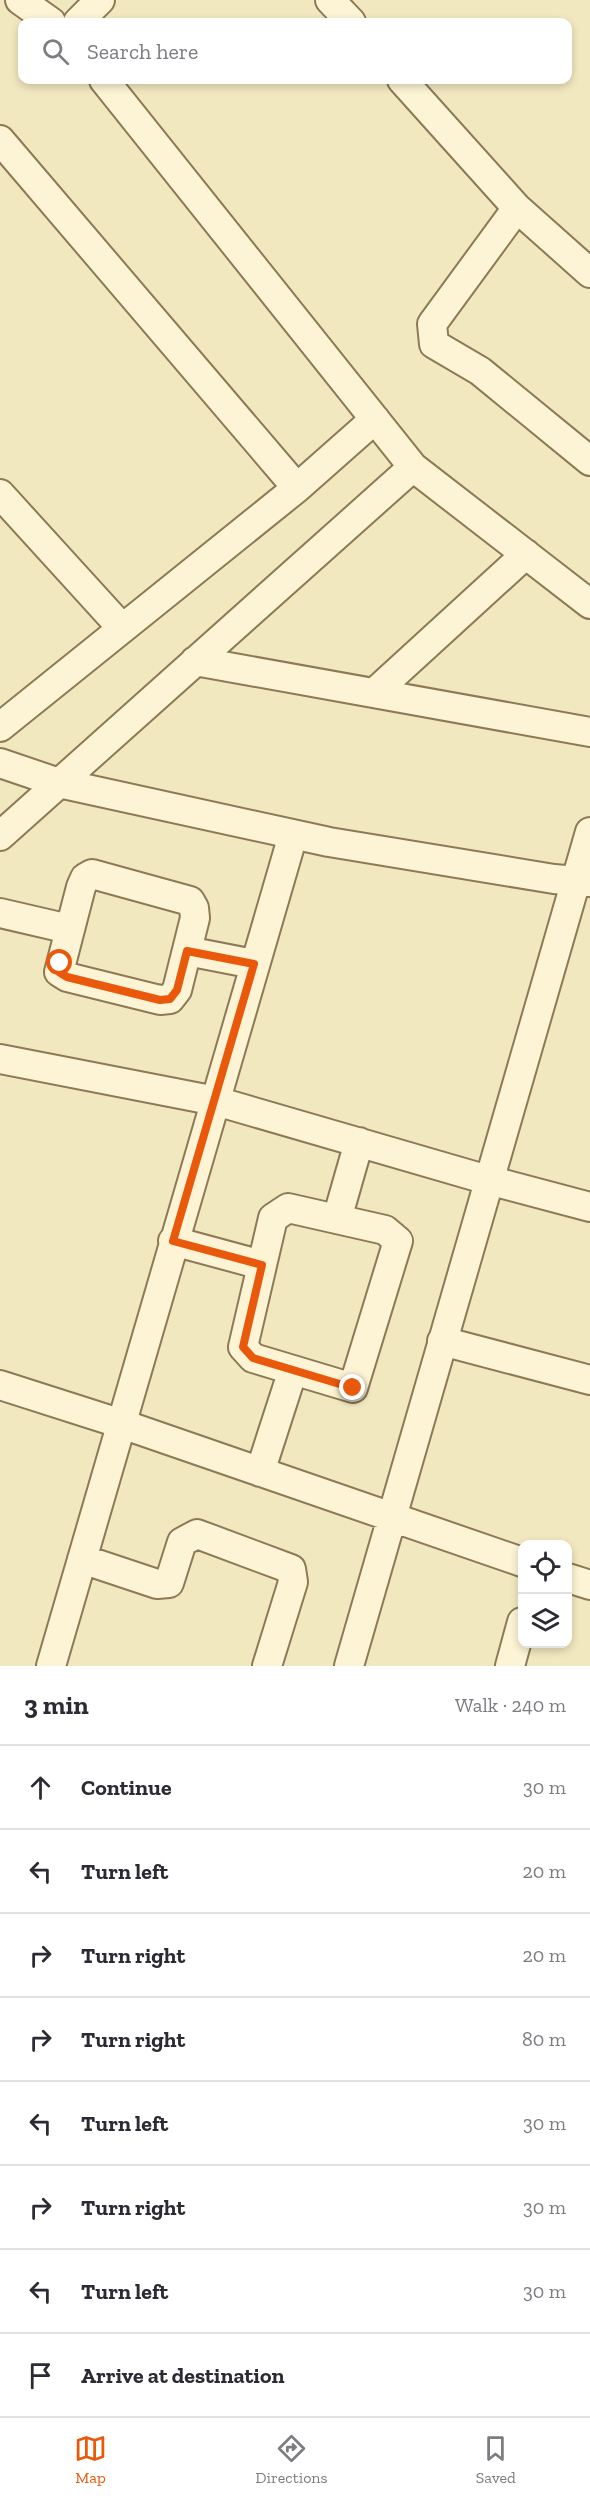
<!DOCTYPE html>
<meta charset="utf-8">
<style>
body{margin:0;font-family:"Zilla Slab",serif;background:#f7f7f7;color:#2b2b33}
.controls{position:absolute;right:18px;bottom:18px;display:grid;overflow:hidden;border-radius:12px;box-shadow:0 3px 9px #0003}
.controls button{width:54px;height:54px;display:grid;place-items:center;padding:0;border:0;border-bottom:2px solid #e1e1e2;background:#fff;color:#2b2b33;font:30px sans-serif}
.stop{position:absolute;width:18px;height:18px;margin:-14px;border:4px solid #ea580c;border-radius:50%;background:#fff}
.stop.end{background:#ea580c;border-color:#fff;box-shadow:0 2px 6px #0008}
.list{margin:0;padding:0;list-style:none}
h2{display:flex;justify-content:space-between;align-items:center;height:78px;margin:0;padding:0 24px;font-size:26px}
h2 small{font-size:20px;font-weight:400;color:#7c7c81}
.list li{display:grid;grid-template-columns:39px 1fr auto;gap:18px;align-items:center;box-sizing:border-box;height:84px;padding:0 24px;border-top:2px solid #e1e1e2}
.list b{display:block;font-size:22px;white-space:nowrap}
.list em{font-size:20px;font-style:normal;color:#7c7c81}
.icon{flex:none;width:33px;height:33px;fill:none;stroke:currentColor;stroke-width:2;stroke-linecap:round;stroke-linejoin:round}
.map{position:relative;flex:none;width:590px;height:1666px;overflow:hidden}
.search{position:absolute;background:#fff;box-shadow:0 3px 9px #0003;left:18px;right:18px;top:18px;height:66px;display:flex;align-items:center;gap:15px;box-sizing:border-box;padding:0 21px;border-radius:12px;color:#7c7c81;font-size:22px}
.sheet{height:750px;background:#fff}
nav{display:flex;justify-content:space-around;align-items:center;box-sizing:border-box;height:84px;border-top:2px solid #e1e1e2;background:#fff;font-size:16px;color:#7c7c81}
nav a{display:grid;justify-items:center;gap:3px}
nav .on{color:#ea580c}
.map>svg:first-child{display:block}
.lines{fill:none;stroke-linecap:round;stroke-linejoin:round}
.minor-casing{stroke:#8d7956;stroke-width:32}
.minor{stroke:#fcf4d4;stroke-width:28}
.route{stroke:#ea580c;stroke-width:8}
</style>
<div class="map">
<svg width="590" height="1666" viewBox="0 0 590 1666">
<rect width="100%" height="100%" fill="#f2e8c0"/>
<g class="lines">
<!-- minor casing -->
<g class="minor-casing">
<path id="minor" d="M20 0 51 22
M330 0 351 22
M78 22 100 0
M104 80 413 467 590 604
M402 80 517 208 590 273
M0 140 297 488
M517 208 432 324 434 344 480 371 590 461
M0 494 122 628
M195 661 590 732
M374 693 526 554
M0 727 297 488 375 419
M0 763 59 783 329 842 554 879 590 882
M0 836 413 467
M92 874 190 901 194 908 195 918 177 990 170 999 160 1000 67 977 59 972 81 887 85 878Z
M0 913 69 929
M187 951 254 964
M0 1059 216 1101 488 1180 590 1207
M288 1208 385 1230 398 1241 353 1388 253 1358 243 1347 273 1218Z
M337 1219 359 1142
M173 1241 262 1265
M442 1341 590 1380
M0 1385 122 1424 522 1562
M260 1472 293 1370
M82 1559 157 1584 169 1583 182 1542 197 1534 291 1569 293 1582 267 1666
M568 1578 590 1585
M51 1666 293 835
M349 1666 590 832
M510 1666 522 1622"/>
</g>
<!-- minor -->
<use href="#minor" class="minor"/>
</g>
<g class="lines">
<!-- route -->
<path class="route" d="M60 963 59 972 67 977 160 1000 170 999 177 990 187 951 254 964 173 1241 262 1265 243 1347 253 1358 353 1388"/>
</g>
</svg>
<div class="controls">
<button><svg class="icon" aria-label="locate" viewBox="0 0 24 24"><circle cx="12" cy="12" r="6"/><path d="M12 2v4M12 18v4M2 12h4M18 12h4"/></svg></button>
<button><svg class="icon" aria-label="layers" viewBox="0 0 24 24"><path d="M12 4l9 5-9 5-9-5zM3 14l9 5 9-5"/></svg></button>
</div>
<div class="stop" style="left:60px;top:963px"></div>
<div class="stop end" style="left:353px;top:1388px"></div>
<div class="search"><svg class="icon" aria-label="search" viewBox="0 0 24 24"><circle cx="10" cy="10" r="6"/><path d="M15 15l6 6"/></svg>Search here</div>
</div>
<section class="sheet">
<h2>3 min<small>Walk · 240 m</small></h2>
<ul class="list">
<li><svg class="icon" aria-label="ahead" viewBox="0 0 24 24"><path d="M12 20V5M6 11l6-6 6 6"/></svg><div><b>Continue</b></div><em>30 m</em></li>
<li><svg class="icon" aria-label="left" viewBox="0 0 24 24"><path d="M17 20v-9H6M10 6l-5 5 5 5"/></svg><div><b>Turn left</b></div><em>20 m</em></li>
<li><svg class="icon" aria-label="right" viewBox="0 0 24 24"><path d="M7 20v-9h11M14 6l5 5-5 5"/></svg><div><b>Turn right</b></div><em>20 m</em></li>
<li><svg class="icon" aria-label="right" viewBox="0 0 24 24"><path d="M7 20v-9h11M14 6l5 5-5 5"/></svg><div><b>Turn right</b></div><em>80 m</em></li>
<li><svg class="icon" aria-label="left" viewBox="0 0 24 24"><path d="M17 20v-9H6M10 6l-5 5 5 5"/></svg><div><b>Turn left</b></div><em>30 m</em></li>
<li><svg class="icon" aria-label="right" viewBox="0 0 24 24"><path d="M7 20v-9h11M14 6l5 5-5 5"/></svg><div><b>Turn right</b></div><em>30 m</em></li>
<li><svg class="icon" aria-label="left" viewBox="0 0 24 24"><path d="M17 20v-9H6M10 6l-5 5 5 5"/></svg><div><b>Turn left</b></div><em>30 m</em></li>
<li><svg class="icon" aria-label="arrive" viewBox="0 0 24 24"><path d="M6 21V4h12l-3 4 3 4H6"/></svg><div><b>Arrive at destination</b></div></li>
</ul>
</section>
<nav>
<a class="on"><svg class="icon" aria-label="map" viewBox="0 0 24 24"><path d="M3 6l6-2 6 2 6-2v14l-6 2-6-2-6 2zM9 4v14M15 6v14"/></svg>Map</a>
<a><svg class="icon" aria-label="directions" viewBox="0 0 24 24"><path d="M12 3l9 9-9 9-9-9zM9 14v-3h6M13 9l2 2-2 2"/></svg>Directions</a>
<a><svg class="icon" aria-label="saved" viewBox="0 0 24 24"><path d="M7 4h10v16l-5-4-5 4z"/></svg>Saved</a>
</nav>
